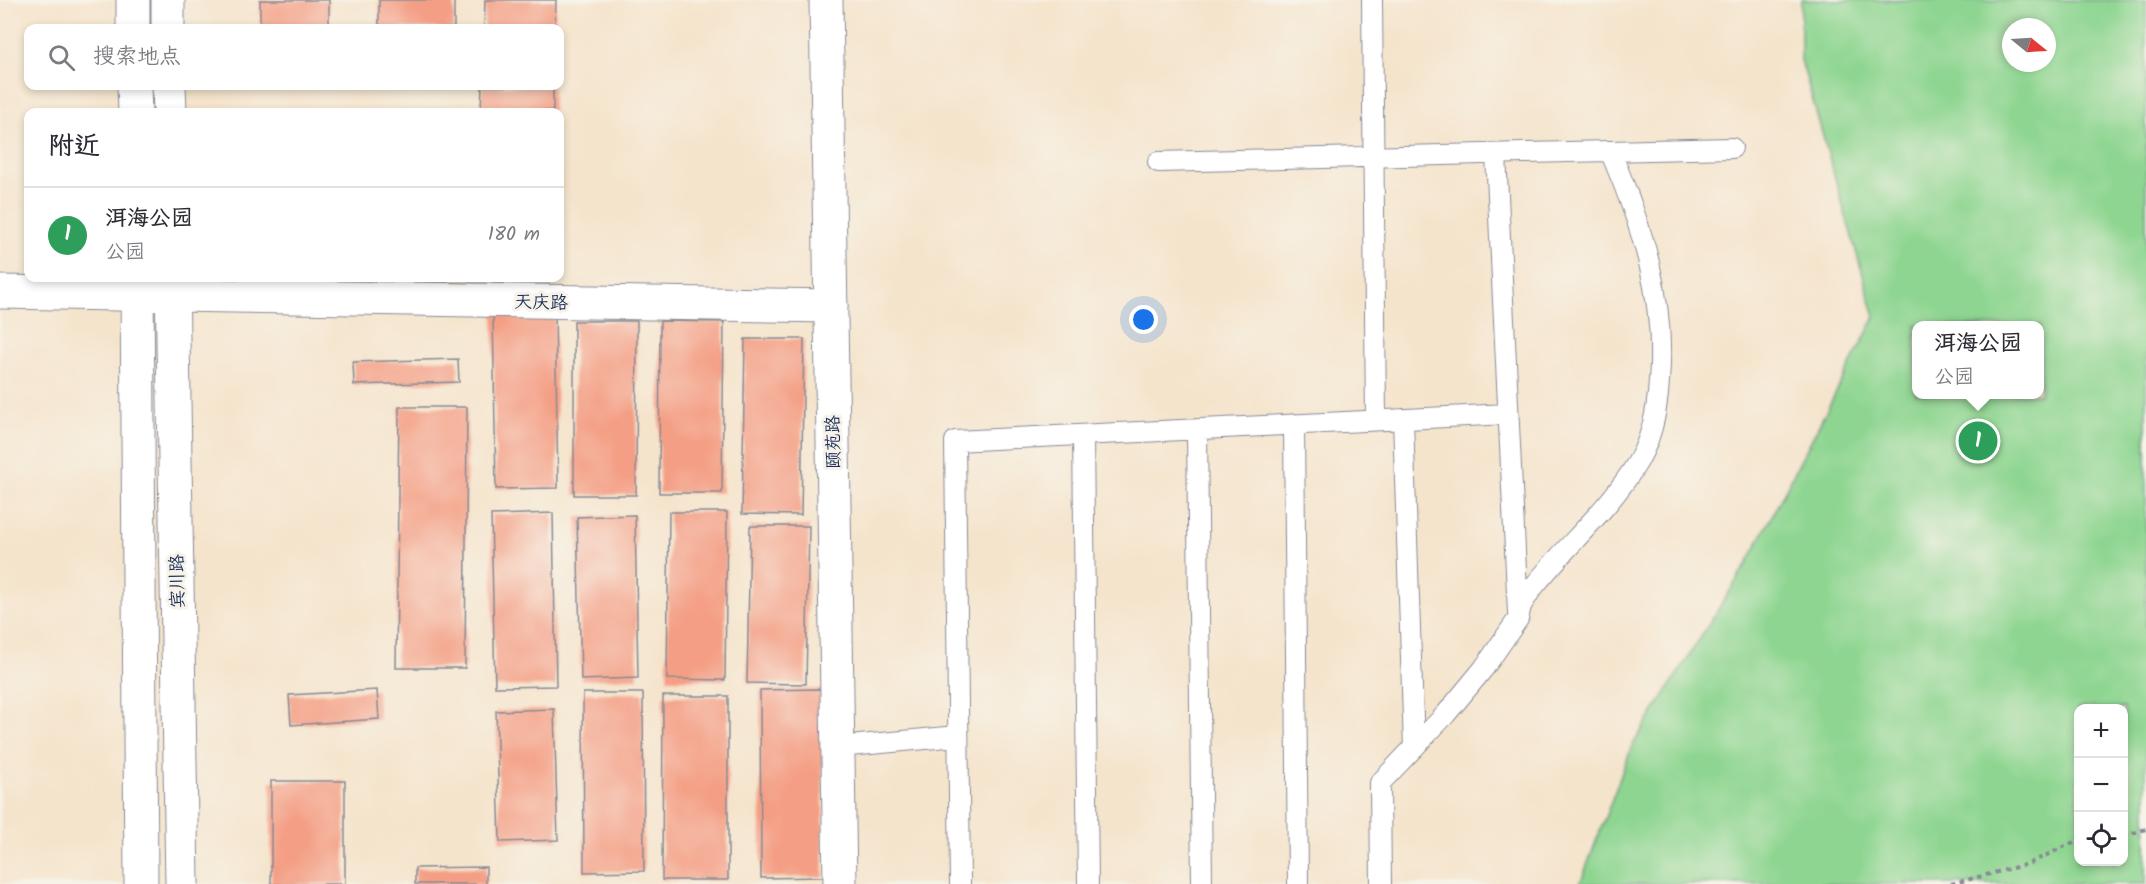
<!DOCTYPE html>
<html lang="zh">
<meta charset="utf-8">
<style>
body{margin:0;font-family:Kalam,"LXGW WenKai TC",sans-serif;background:#f7f7f7;color:#2b2b33}
.controls{position:absolute;right:18px;bottom:18px;display:grid;overflow:hidden;border-radius:12px;box-shadow:0 3px 9px #0003}
.controls button{width:54px;height:54px;display:grid;place-items:center;padding:0;border:0;border-bottom:2px solid #e1e1e2;background:#fff;color:#2b2b33;font:30px sans-serif}
.compass{position:absolute;left:2002px;top:18px;width:54px;height:54px;border-radius:50%;background:#fff;box-shadow:0 3px 9px #0003;rotate:108deg}
.you{position:absolute;left:1144px;top:320px;width:21px;height:21px;margin:-15px;border:4px solid #fff;border-radius:50%;background:#1a73e8;box-shadow:0 0 0 9px #1a73e833}
.badge{display:grid;place-items:center;width:39px;height:39px;border-radius:50%;background:#d93025;color:#fff;font-size:20px;font-weight:700}
.pin{position:absolute;translate:-50% -50%;border:3px solid #fff;box-shadow:0 2px 6px #0006}
.popup{position:absolute;left:1912px;top:321px;width:132px;height:78px;box-sizing:border-box;display:grid;place-content:center;border-radius:12px;background:#fff;filter:drop-shadow(0 2px 4px #0005);font-size:20px;white-space:nowrap;color:#7c7c81}
.popup b{font-size:22px;color:#2b2b33}
.popup::after{content:'';position:absolute;left:50%;top:100%;margin-left:-12px;border:12px solid transparent;border-top-color:#fff}
.list{margin:0;padding:0;list-style:none}
h2{display:flex;justify-content:space-between;align-items:center;height:78px;margin:0;padding:0 24px;font-size:26px}
h2 small{font-size:20px;font-weight:400;color:#7c7c81}
.list li{display:grid;grid-template-columns:39px 1fr auto;gap:18px;align-items:center;box-sizing:border-box;height:96px;padding:0 24px;border-top:2px solid #e1e1e2}
.list b{display:block;font-size:22px;white-space:nowrap}
.list p{margin:0;font-size:20px;white-space:nowrap;color:#7c7c81}
.list em{font-size:20px;font-style:normal;color:#7c7c81}
.icon{flex:none;width:33px;height:33px;fill:none;stroke:currentColor;stroke-width:2;stroke-linecap:round;stroke-linejoin:round}
.map{position:relative;flex:none;width:2146px;height:884px;overflow:hidden}
.search{position:absolute;background:#fff;box-shadow:0 3px 9px #0003;left:24px;top:24px;width:540px;height:66px;display:flex;align-items:center;gap:15px;box-sizing:border-box;padding:0 21px;border-radius:12px;color:#7c7c81;font-size:22px}
.panel{position:absolute;background:#fff;box-shadow:0 3px 9px #0003;left:24px;top:108px;width:540px;height:174px;border-radius:12px}
.map>svg:first-child{display:block}
.park{fill:#8dd590;stroke:#548277;stroke-width:1.5;fill-rule:evenodd}
.building{fill:#f49f85}
.lines{fill:none;stroke-linecap:round;stroke-linejoin:round}
.service-casing{stroke:#888a95;stroke-width:22}
.minor-casing{stroke:#888a95;stroke-width:35}
.tertiary-casing{stroke:#888a95;stroke-width:35}
.secondary-casing{stroke:#888a95;stroke-width:35}
.path{stroke:#888a95;stroke-width:4;stroke-dasharray:4.5 4.5;stroke-linecap:butt}
.service{stroke:#fff;stroke-width:20}
.minor{stroke:#fff;stroke-width:33}
.tertiary{stroke:#fff;stroke-width:33}
.secondary{stroke:#fff;stroke-width:33}
.labels{text-anchor:middle;stroke-width:6;stroke-linejoin:round;paint-order:stroke}
.street-label{font-size:18px;fill:#1b2f5e;stroke:#f7f3e8}
</style>
<div class="map">
<svg width="2146" height="884" viewBox="0 0 2146 884">
<rect width="100%" height="100%" fill="#f7f3e8"/>
<filter id="ink" filterUnits="userSpaceOnUse"><feTurbulence type="fractalNoise" baseFrequency=".0167" numOctaves="2"/><feDisplacementMap in="SourceGraphic" scale="12" xChannelSelector="R" yChannelSelector="G"/><feConvolveMatrix kernelMatrix="1 2 1 2 8 2 1 2 1" color-interpolation-filters="sRGB"/></filter>
<filter id="wash" filterUnits="userSpaceOnUse"><feTurbulence type="fractalNoise" baseFrequency=".008" numOctaves="4" result="noise"/><feDisplacementMap in="SourceGraphic" scale="24" xChannelSelector="R" yChannelSelector="G"/><feGaussianBlur stdDeviation="1.35" result="paint"/><feColorMatrix in="noise" values="0 0 0 0 0 0 0 0 0 0 0 0 0 0 0 0 0 1.4 0 .05"/><feComposite in="paint" operator="in"/></filter>
<g filter="url(#wash)">
<rect width="100%" height="100%" fill="#f5e4cc"/>
<!-- park -->
<path class="park" d="M1801 0H2146V884H1580L1632 746 1747 564 1875 317 1801 60ZM2011 27H2047V63H2011ZM1916 326H2040V394H1916ZM2078 708H2124V862H2078Z"/>
<g id="blocks">
<!-- building -->
<path class="building" d="M260 0H329V28H260Z
M379 0H454V28H379Z
M485 0H556L555 28H484Z
M482 86H553V111L481 109Z
M555 311 558 488 496 489 493 312Z
M574 321H637L636 495H574Z
M660 321 724 322 722 493H659Z
M745 339H804L801 515 742 514Z
M458 359 459 382 354 385 353 362Z
M399 407H467L465 668H396Z
M669 512H727L725 680 667 679Z
M553 513 556 686 495 687 491 515Z
M635 515 638 678 581 680 577 517Z
M750 526H809L806 684 747 683Z
M822 689 824 877 761 878 760 690Z
M377 690 379 719 291 725 289 695Z
M583 693H643L644 871 584 872Z
M663 696H728V880H662Z
M554 709 558 840 500 842 496 711Z
M271 781H345V884H271Z
M486 867V884H415V868Z"/>
</g>
</g>
<g filter="url(#ink)">
<use href="#blocks" fill-opacity="0" stroke="#888a95" stroke-width="1.5"/>
<g class="lines">
<!-- service casing -->
<g class="service-casing">
<path id="service" d="M1372 0 1376 420
M1496 154 1518 613
M1158 162 1732 148
M1403 419 1414 748
M1294 424 1298 884
M1197 429 1202 884
M1083 435 1088 884
M838 747 958 736
M960 884 955 441 1508 414
M1381 884 1380 783 1446 714 1484 668 1518 619 1521 606 1531 590C1563 549 1603 515 1632 471 1651 443 1657 414 1659 381 1666 300 1642 225 1610 151"/>
</g>
<!-- minor casing -->
<g class="minor-casing">
<path id="minor" d="M826 0 840 884"/>
</g>
<!-- tertiary casing -->
<g class="tertiary-casing">
<path id="tertiary" d="M0 292 831 306"/>
</g>
<!-- secondary casing -->
<g class="secondary-casing">
<path id="secondary" d="M133 0V28
M168 0V28
M134 86 135 112
M169 86 170 112
M137 278 141 884
M172 278 182 884"/>
</g>
<!-- path -->
<path class="path" d="M2124 836 2146 829
M1951 884 2028 864 2078 840"/>
<!-- service -->
<use href="#service" class="service"/>
<!-- minor -->
<use href="#minor" class="minor"/>
<!-- tertiary -->
<use href="#tertiary" class="tertiary"/>
<!-- secondary -->
<use href="#secondary" class="secondary"/>
</g>
</g>
<g class="labels">
<!-- street labels -->
<g class="street-label">
<text transform="translate(541 302) rotate(1)" y="6">天庆路</text>
<text transform="translate(833 442) rotate(-91)" y="6">颐苑路</text>
<text transform="translate(177 581) rotate(-91)" y="6">宾川路</text>
</g>
</g>
</svg>
<div class="controls">
<button>+</button>
<button>−</button>
<button><svg class="icon" aria-label="locate" viewBox="0 0 24 24"><circle cx="12" cy="12" r="6"/><path d="M12 2v4M12 18v4M2 12h4M18 12h4"/></svg></button>
</div>
<svg class="compass" viewBox="-18 -18 36 36"><path d="M0-13l5 13h-10z" fill="#e53935"/><path d="M0 13l5-13h-10z" fill="#7c7c81"/></svg>
<div class="you"></div>
<div class="pin badge" style="left:1978px;top:441px;background:#2e9e5b">1</div>
<div class="popup"><b>洱海公园</b>公园</div>
<div class="search"><svg class="icon" aria-label="search" viewBox="0 0 24 24"><circle cx="10" cy="10" r="6"/><path d="M15 15l6 6"/></svg>搜索地点</div>
<section class="panel">
<h2>附近<small></small></h2>
<ul class="list">
<li><span class="badge" style="background:#2e9e5b">1</span><div><b>洱海公园</b><p>公园</p></div><em>180 m</em></li>
</ul>
</section>
</div>
